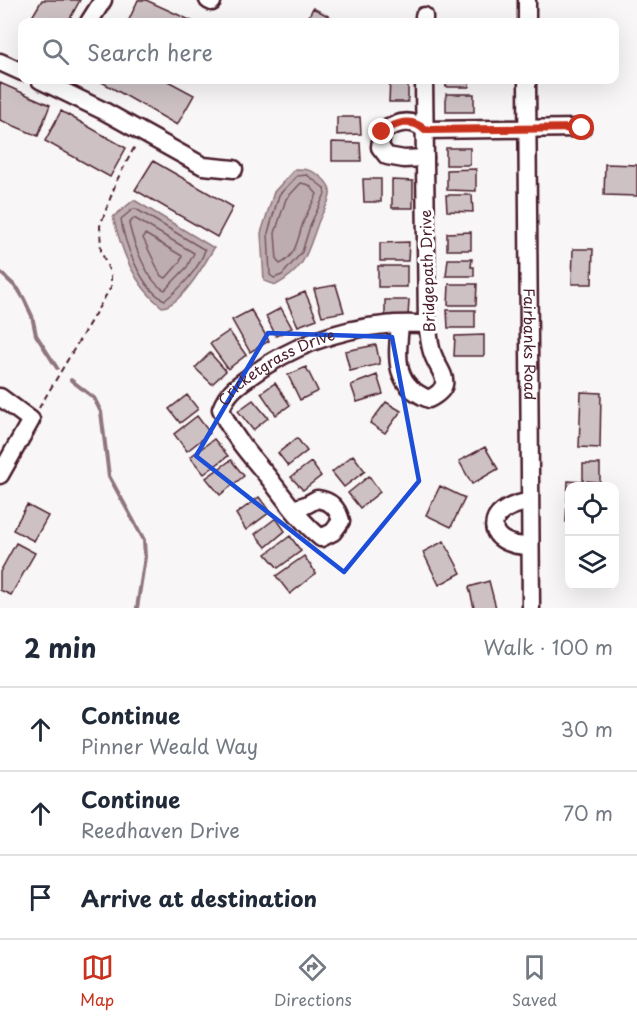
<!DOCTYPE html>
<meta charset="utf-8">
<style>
body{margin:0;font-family:"Playpen Sans",sans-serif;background:#f2f2f3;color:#1f2937}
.controls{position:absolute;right:18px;bottom:18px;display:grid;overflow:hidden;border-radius:12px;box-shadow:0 6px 24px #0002}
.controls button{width:54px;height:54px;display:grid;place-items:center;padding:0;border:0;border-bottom:2px solid #e0e1e3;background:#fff;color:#1f2937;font:30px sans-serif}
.stop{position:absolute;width:18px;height:18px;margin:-14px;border:4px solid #c8321e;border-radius:50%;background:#fff}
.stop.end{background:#c8321e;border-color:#fff;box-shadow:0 2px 6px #0008}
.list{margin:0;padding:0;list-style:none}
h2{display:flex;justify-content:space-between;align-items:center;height:78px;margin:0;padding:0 24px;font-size:26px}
h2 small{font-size:20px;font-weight:400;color:#747a83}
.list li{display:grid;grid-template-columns:39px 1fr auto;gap:18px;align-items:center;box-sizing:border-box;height:84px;padding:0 24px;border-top:2px solid #e0e1e3}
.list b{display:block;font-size:22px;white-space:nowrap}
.list p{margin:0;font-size:20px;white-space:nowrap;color:#747a83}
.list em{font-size:20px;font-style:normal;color:#747a83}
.icon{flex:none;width:33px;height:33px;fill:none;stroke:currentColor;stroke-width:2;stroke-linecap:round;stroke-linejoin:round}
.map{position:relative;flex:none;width:637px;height:608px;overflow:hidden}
.search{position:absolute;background:#fff;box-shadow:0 6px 24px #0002;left:18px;right:18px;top:18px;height:66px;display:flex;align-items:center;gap:15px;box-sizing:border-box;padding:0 21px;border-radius:12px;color:#747a83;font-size:22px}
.sheet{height:330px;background:#fff}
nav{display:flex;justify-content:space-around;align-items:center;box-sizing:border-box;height:84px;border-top:2px solid #e0e1e3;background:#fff;font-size:16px;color:#747a83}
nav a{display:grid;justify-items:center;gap:3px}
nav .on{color:#c8321e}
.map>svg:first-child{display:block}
.water{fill:#bdadb0;stroke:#8f747b;stroke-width:1.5}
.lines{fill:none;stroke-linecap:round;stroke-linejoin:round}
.shore{stroke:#785860;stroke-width:1.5}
.stream{stroke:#8f747b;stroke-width:4}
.building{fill:#cdc1c4;stroke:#4a1f2b;stroke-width:1.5}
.street-casing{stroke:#4a1f2b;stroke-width:21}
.path{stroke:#4a1f2b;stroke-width:2;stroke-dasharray:6 4.5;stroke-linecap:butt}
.street{stroke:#fff;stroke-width:16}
.route{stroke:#c8321e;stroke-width:8}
.marked{fill:none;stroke:#1d4ed8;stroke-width:4.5;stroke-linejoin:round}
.labels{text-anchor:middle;stroke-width:6;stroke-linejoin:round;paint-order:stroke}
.street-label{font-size:15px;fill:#4a1f2b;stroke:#fff}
</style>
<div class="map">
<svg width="637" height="608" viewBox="0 0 637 608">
<rect width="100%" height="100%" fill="#f8f6f7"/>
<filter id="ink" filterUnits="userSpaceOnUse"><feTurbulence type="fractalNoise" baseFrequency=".0167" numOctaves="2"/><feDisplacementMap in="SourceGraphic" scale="12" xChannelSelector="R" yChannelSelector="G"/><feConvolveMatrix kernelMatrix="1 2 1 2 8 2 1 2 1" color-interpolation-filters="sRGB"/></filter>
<g filter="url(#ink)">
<!-- water -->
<path class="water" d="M295 169C306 169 313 170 321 177 341 194 323 206 317 226 307 254 304 270 276 285L264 281 261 233 274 192Z
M134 200 214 248C205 263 181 306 162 307 133 284 122 251 113 217Z"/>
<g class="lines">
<!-- shore -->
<path class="shore" d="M307 175 324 188 325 194 311 223 302 252 282 275 274 278 270 275 268 233 279 195 297 176Z
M301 183 309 185 317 194C313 202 308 211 304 220 298 236 297 256 280 264L277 261 275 233 286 199Z
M133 209H136L205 250C199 269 181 288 165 300 142 291 124 243 121 219Z
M134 218 194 253 187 267 165 290C148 284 133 242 129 224Z
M145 234 182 256 180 262 166 278 161 276 143 238Z"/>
<!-- stream -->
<path class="stream" d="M0 272 18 289 24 299 32 316 36 335 57 368
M71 380 94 398 101 412 109 476 144 540 145 557 137 608"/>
</g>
<!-- building -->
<path class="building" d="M42 0H80L68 22H29Z
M138 0H146L194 22H128Z
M313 8 334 19 332 22H306Z
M98 80H166L194 95 177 125Z
M390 80H408V102H389Z
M445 80H469V87H446Z
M0 83 50 105 38 136 0 120Z
M446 94H474V112H446Z
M61 111 126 148 110 177 45 141Z
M337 117H360L361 134 337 135Z
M332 142 360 143 361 161H332Z
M446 148H470V165H446Z
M153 161 233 207 217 237 135 190Z
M605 164 637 165V196L604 195Z
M476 169V191L447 190V170Z
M363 179H381V202H364Z
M392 180 413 181V208H392Z
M446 195H472L473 212 447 211Z
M471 232V250H447V233Z
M409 242 408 261H380V243Z
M573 249H593L592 284H572Z
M448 259H472L471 267H474V276H446Z
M378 266H407V287H378Z
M449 284H477L476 305H448Z
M336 285 344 312 322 316 314 289Z
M305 292 317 319 298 326 286 300Z
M385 300H409L408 317H385Z
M281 308 292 328 276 336 266 316Z
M251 310 269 341 250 352 232 320Z
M447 310H475V328H448Z
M229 331 246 355 228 369 210 344Z
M484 335V356H454L455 336Z
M376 345 380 364 350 371 345 351Z
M210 353 226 371 212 384 195 368Z
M306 367 318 391 300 400 288 375Z
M377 375 383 394 357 402 351 385Z
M275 383 290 405 276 415 261 393Z
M581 392 601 393 600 448 579 447Z
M187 395 198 409 180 423 169 409Z
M253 400 268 418 253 430 238 411Z
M386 402 401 411 385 433 370 423Z
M197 416 210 433 187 451 174 434Z
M297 438 307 451 288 466 278 453Z
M214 439 228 456 204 474 190 457Z
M485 447 498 469 472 484 459 461Z
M353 455 365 471 344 487 332 472Z
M231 460 244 476 220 495 206 478Z
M311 462 321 476 303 490 291 477Z
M583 464H600V482L587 481V487H570V523L566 522 568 481 583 482Z
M369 476 380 492 360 508 348 493Z
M440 486 465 498 451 527 426 515Z
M259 497 270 512 246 530 236 514Z
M27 505 48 516 34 541 13 530Z
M276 518 285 531 266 547 255 534Z
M290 536 301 551 278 568 266 554Z
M444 541 461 573 439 585 423 552Z
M16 543 35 553 11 595 0 590V572Z
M304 556 316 573 290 594 276 576Z
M489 581 496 608H474L469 587Z"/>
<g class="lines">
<!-- street casing -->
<g class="street-casing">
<g id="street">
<path d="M208 0 212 2"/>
<path d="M424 16V22"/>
<path d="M89 22 103 0"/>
<path d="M527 22V0"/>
<path d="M0 62 22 72"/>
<path d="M40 80 104 111 203 166 234 169"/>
<path id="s1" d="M527 80 531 608"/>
<path d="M425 158 404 159 387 156 380 147 382 132C396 122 411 118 425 130L582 128"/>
<path d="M400 325C397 358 393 385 429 399 458 384 438 372 432 352 429 343 429 333 427 324L424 80"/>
<path d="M0 397 31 420 0 475"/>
<path d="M529 502C482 508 483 546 530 546"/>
<path id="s2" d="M293 509 306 505 317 499C331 501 337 507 341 521L333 532 321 538C300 521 285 499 269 478 251 456 231 435 221 409 228 391 237 386 252 375 290 347 338 329 385 325 399 323 413 324 427 324"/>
</g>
</g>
<!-- path -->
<path class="path" d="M39 408 111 287V275L101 251 100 226 117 180 135 146"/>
<!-- street -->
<use href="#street" class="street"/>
</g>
</g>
<g class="lines" filter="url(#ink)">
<!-- route -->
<path class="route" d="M382 132C396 123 411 117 425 130L582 128"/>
</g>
<!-- marked area -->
<path class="marked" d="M268 333 392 337 419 481 344 572 196 456Z"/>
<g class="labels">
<!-- street labels -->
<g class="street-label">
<text transform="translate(428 271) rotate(-92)" y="5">Bridgepath Drive</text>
<text dy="5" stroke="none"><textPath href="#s1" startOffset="264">Fairbanks Road</textPath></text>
<text dy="5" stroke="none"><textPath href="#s2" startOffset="324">Cricketgrass Drive</textPath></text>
</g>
</g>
</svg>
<div class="controls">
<button><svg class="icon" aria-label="locate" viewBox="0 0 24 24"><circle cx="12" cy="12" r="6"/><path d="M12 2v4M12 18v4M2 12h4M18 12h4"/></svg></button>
<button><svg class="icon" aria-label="layers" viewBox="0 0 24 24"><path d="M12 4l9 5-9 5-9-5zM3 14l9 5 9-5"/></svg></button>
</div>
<div class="stop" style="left:582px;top:128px"></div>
<div class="stop end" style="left:382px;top:132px"></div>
<div class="search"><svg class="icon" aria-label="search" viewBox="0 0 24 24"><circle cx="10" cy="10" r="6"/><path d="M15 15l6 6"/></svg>Search here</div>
</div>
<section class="sheet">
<h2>2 min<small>Walk · 100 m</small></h2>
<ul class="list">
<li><svg class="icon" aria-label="ahead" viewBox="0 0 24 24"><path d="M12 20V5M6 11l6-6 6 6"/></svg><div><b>Continue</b><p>Pinner Weald Way</p></div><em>30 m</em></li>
<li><svg class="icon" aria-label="ahead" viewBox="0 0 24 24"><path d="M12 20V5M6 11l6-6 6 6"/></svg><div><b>Continue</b><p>Reedhaven Drive</p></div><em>70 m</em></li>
<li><svg class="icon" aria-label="arrive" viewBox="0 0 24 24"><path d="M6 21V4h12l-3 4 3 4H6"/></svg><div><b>Arrive at destination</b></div></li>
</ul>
</section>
<nav>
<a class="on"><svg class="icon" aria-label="map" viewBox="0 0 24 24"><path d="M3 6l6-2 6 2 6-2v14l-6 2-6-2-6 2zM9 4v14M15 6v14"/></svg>Map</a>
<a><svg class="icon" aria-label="directions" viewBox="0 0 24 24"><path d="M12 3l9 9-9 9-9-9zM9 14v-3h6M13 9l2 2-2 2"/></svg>Directions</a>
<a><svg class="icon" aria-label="saved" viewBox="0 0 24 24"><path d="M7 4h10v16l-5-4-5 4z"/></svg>Saved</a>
</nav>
